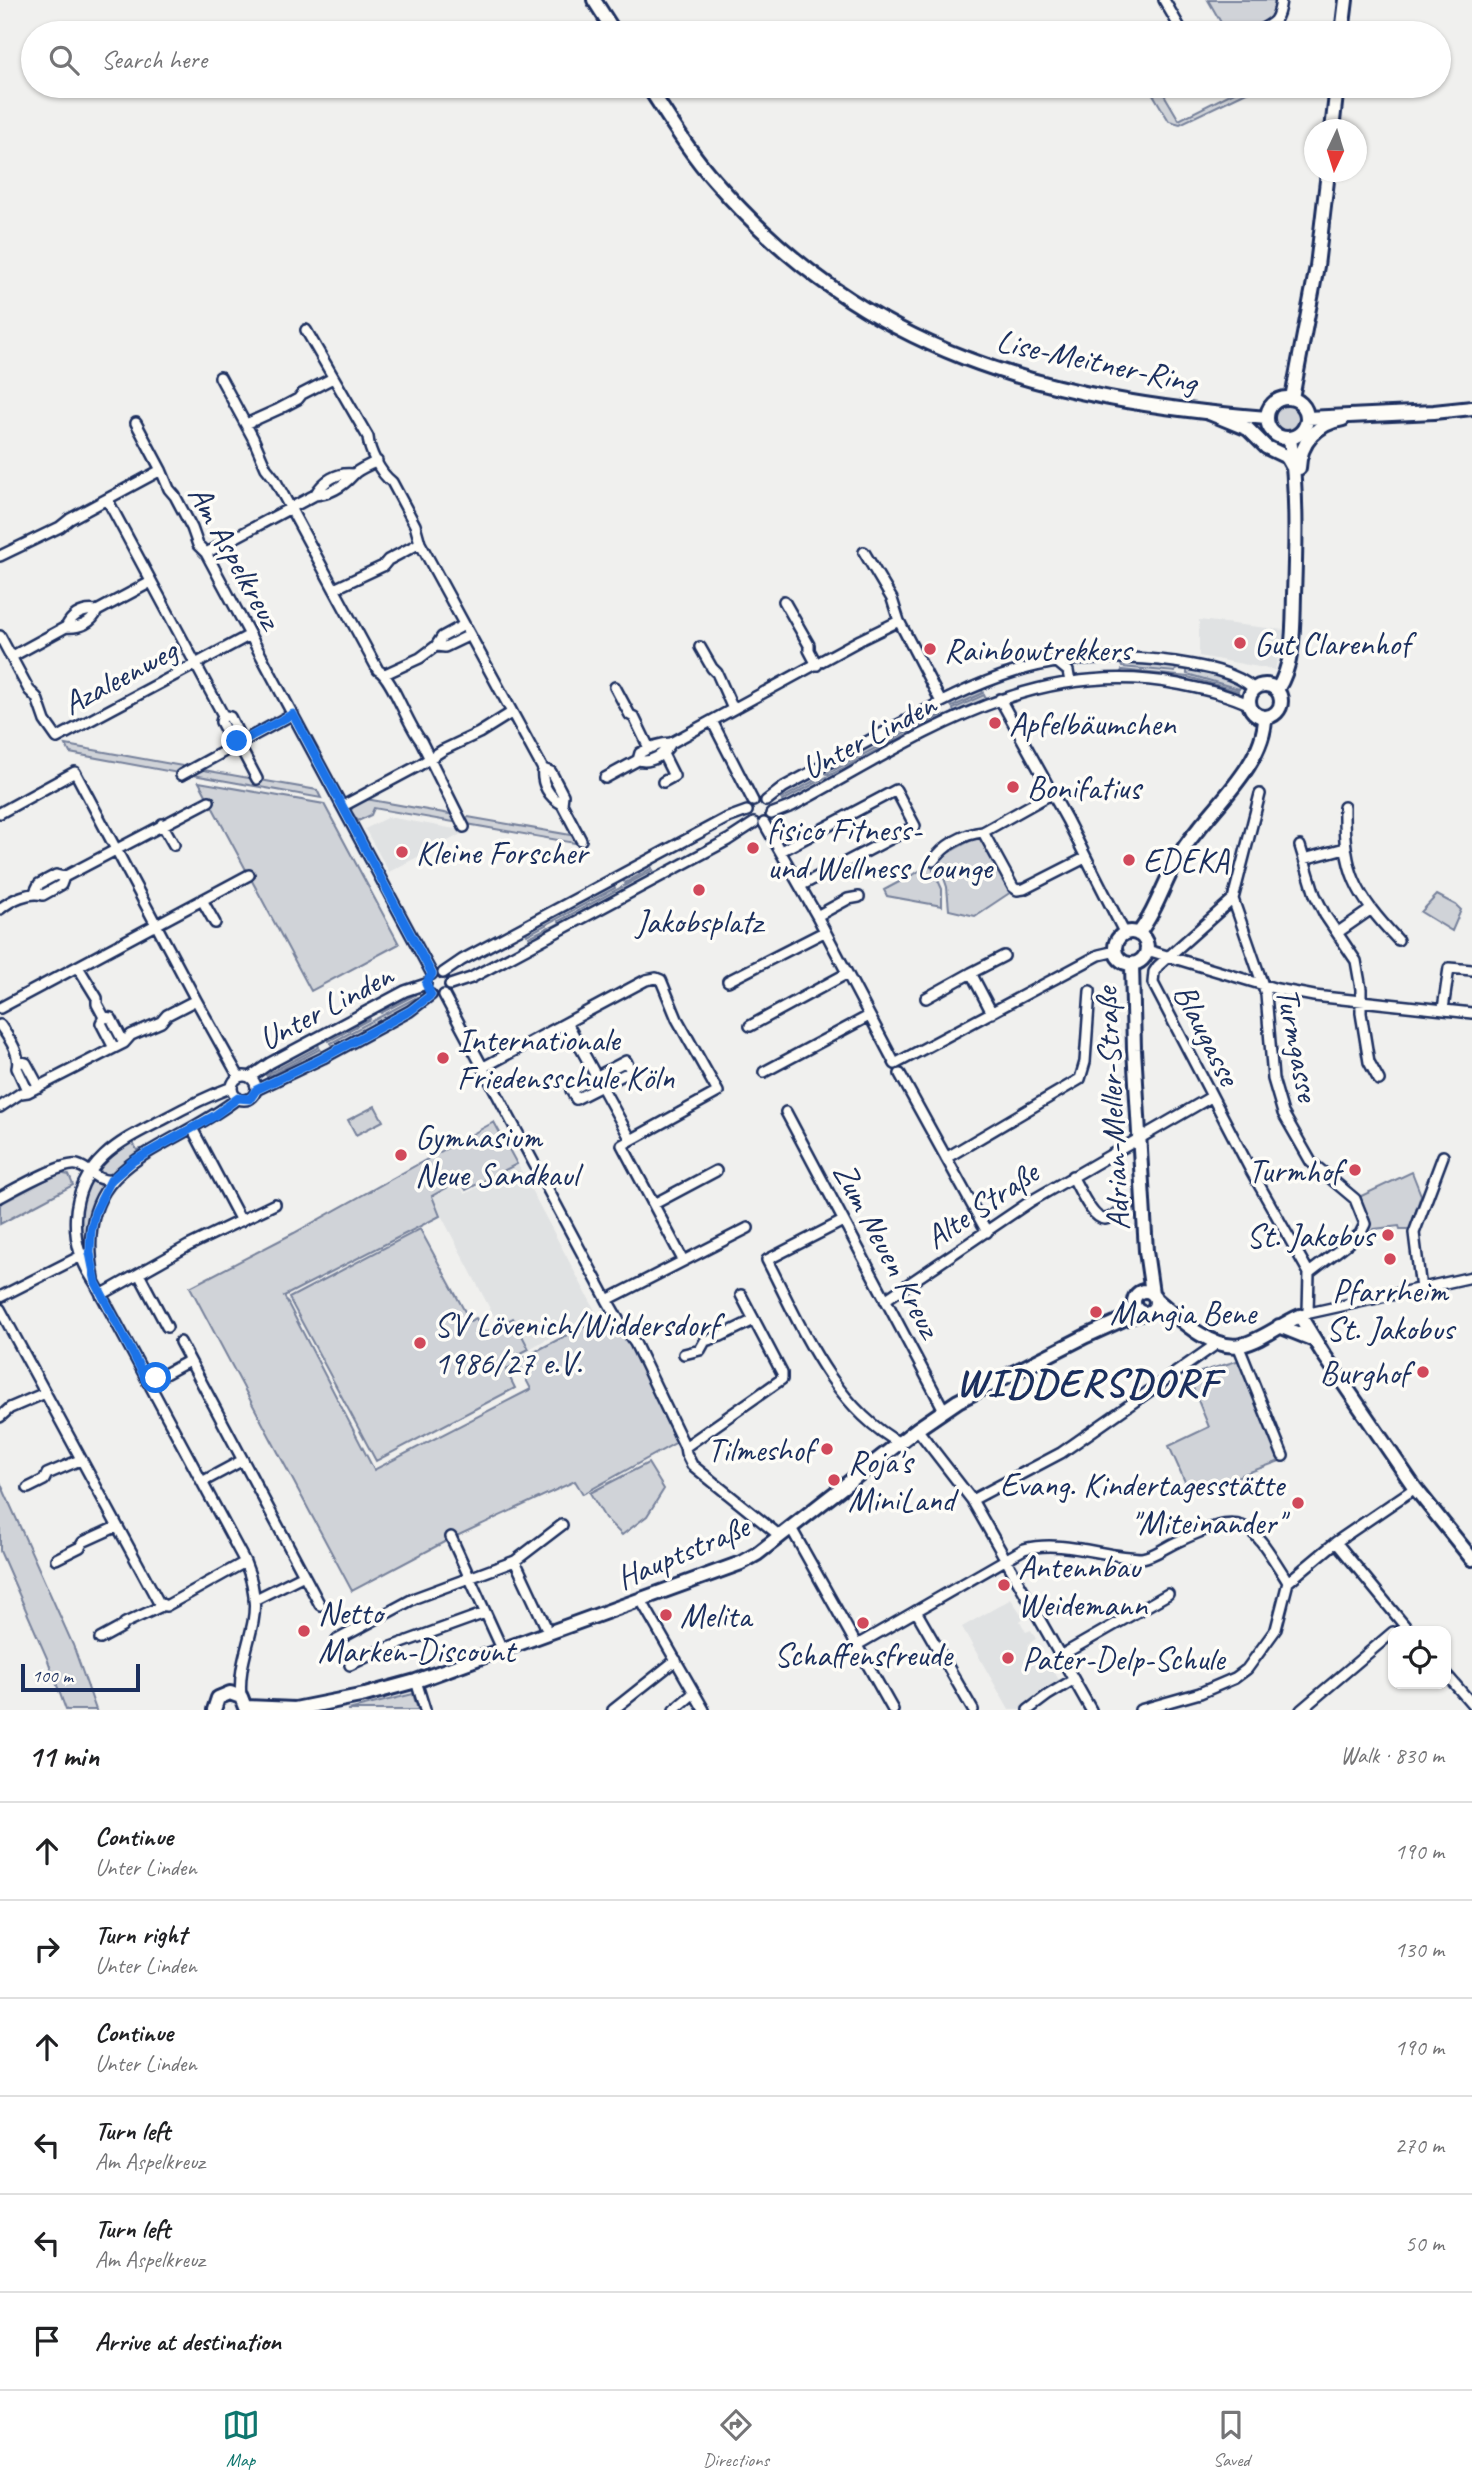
<!DOCTYPE html>
<meta charset="utf-8">
<style>
body{margin:0;font-family:Caveat,sans-serif;background:#f2f2f2;color:#202124}
.controls{position:absolute;right:21px;bottom:21px;display:grid;overflow:hidden;border-radius:14px;box-shadow:0 2px 5px #0004}
.controls button{width:63px;height:63px;display:grid;place-items:center;padding:0;border:0;border-bottom:2px solid #e0e0e0;background:#fff;color:#202124;font:35px sans-serif}
.compass{position:absolute;left:1304px;top:119px;width:63px;height:63px;border-radius:50%;background:#fff;box-shadow:0 2px 5px #0004;rotate:184deg}
.scale{position:absolute;left:21px;bottom:18px;width:119px;box-sizing:border-box;padding-left:7px;border:4px solid #1b2f5e;border-top:0;font-size:19px;line-height:24px;white-space:nowrap;color:#1b2f5e;-webkit-text-stroke:5px #fdfcf7;paint-order:stroke}
.stop{position:absolute;width:21px;height:21px;margin:-16px;border:5px solid #1a73e8;border-radius:50%;background:#fff}
.stop.end{background:#1a73e8;border-color:#fff;box-shadow:0 2px 7px #0008}
.list{margin:0;padding:0;list-style:none}
h2{display:flex;justify-content:space-between;align-items:center;height:91px;margin:0;padding:0 28px;font-size:30px}
h2 small{font-size:23px;font-weight:400;color:#757577}
.list li{display:grid;grid-template-columns:46px 1fr auto;gap:21px;align-items:center;box-sizing:border-box;height:98px;padding:0 28px;border-top:2px solid #e0e0e0}
.list b{display:block;font-size:26px;white-space:nowrap}
.list p{margin:0;font-size:23px;white-space:nowrap;color:#757577}
.list em{font-size:23px;font-style:normal;color:#757577}
.icon{flex:none;width:38px;height:38px;fill:none;stroke:currentColor;stroke-width:2;stroke-linecap:round;stroke-linejoin:round}
.map{position:relative;flex:none;width:1472px;height:1710px;overflow:hidden}
.search{position:absolute;background:#fff;box-shadow:0 2px 5px #0004;left:21px;right:21px;top:21px;height:77px;display:flex;align-items:center;gap:18px;box-sizing:border-box;padding:0 24px;border-radius:38px;color:#757577;font-size:26px}
.sheet{height:679px;background:#fff}
nav{display:flex;justify-content:space-around;align-items:center;box-sizing:border-box;height:98px;border-top:2px solid #e0e0e0;background:#fff;font-size:19px;color:#757577}
nav a{display:grid;justify-items:center;gap:4px}
nav .on{color:#0f766e}
.map>svg:first-child{display:block}
.built{fill:#e0e2e3}
.green{fill:#d0d3d8;stroke:#76819b;stroke-width:2}
.lines{fill:none;stroke-linecap:round;stroke-linejoin:round}
.minor-casing{stroke:#1b2f5e;stroke-width:14}
.tertiary-casing{stroke:#1b2f5e;stroke-width:18}
.secondary-casing{stroke:#1b2f5e;stroke-width:18}
.minor{stroke:#fdfcf7;stroke-width:9}
.tertiary{stroke:#fdfcf7;stroke-width:12}
.secondary{stroke:#fdfcf7;stroke-width:12}
.route{stroke:#1a73e8;stroke-width:9}
.poi-dot{fill:#d1495b;stroke:#fdfcf7;stroke-width:2.5}
.labels{text-anchor:middle;stroke-width:7;stroke-linejoin:round;paint-order:stroke}
.street-label{font-size:33px;fill:#1b2f5e;stroke:#fdfcf7}
.poi-label{font-size:33px;fill:#1b2f5e;stroke:#fdfcf7;text-anchor:start}
.district-label{font-size:40px;font-weight:bold;letter-spacing:2px;fill:#1b2f5e;stroke:#fdfcf7}
</style>
<div class="map">
<svg width="1472" height="1710" viewBox="0 0 1472 1710">
<rect width="100%" height="100%" fill="#f0f0ee"/>
<filter id="ink" filterUnits="userSpaceOnUse"><feTurbulence type="fractalNoise" baseFrequency=".0143" numOctaves="2"/><feDisplacementMap in="SourceGraphic" scale="14" xChannelSelector="R" yChannelSelector="G"/><feConvolveMatrix kernelMatrix="1 2 1 2 8 2 1 2 1" color-interpolation-filters="sRGB"/></filter>
<g filter="url(#ink)">
<!-- built -->
<path class="built" d="M1199 620 1284 630 1275 670 1199 656Z
M388 817 461 830 463 833 389 872 365 829Z
M518 1165 596 1312 529 1349 513 1318 499 1326 431 1196 457 1182 465 1194Z
M1011 1599 1024 1618 1020 1621 1026 1632 1031 1630 1036 1639 1028 1644 1041 1666 1049 1662 1060 1682 1022 1710H1009L962 1627Z"/>
<!-- green -->
<path class="green" d="M1208 0H1277C1276 4 1277 8 1276 12 1271 26 1239 33 1227 33Z
M1148 86H1159L1179 120 1246 86H1259L1180 124 1169 121Z
M1271 417a16 16 0 1 1 32 0a16 16 0 1 1-32 0Z
M1119 660C1161 664 1201 668 1242 684L1239 689 1187 674V670L1176 669 1175 672 1122 667Z
M1122 670 1188 677 1238 691 1237 697 1119 676Z
M981 687 983 693 952 707 950 704 940 709 941 713 827 774 825 772 816 778V780L781 799 778 795 864 747Z
M984 695 987 701 784 806 782 801 942 715 944 718 954 713 953 709Z
M66 745 188 767 178 773 70 753Z
M198 769 317 790 321 798 188 774Z
M199 782 324 804 399 944 311 991Z
M366 799 455 815 459 823 374 808 371 815 358 821 351 811 353 806Z
M468 817 576 836 580 844 467 824 464 819Z
M977 837 980 838 1011 892 975 916 949 910 947 887 938 861 940 857Z
M649 862 652 868 625 883 623 880 614 885 615 888 527 935 524 929Z
M931 865 942 889V906L887 896 884 890Z
M653 870 656 876 532 943 529 937 549 927 550 928 560 923 559 921Z
M1437 895 1456 905 1461 910 1452 931 1421 912Z
M414 991 415 995 381 1013 379 1011 369 1016 370 1019 329 1041 327 1038 318 1044 319 1047 266 1075 263 1072Z
M417 997 420 1001 269 1082 267 1077 320 1049 322 1052 332 1047 331 1043Z
M375 1106 383 1121 356 1135 348 1120Z
M494 1122 517 1164 466 1190 458 1177 457 1182 432 1196 440 1216 284 1296 374 1470 531 1389 518 1364 506 1370 515 1388 376 1461 289 1298 420 1229 470 1321 476 1318 485 1333 513 1318 529 1349 515 1356 517 1361 609 1313 628 1340 677 1442 583 1494 575 1481 448 1540 352 1591 190 1287 294 1233Z
M135 1138 136 1141 133 1143 137 1150 141 1149 142 1152 111 1175H102L99 1166 103 1160Z
M1412 1172 1421 1195 1410 1229H1400L1399 1226 1374 1229 1367 1235 1370 1220 1359 1197Z
M59 1173 69 1175 73 1185 0 1224V1204Z
M90 1179 104 1186 88 1243 84 1249 81 1248 79 1206Z
M1240 1360 1280 1461 1217 1484H1186L1169 1446 1209 1427 1188 1376Z
M648 1463 664 1489 647 1516 622 1535 605 1518 590 1493Z
M0 1482 73 1645 96 1710H66L47 1658 0 1551Z
M413 1694 418 1710H348Z"/>
<g class="lines">
<!-- minor casing -->
<g class="minor-casing">
<path id="minor" d="M1164 0 1183 33
M1254 33C1274 23 1278 23 1281 0
M306 330 368 437C369 451 380 473 392 482L415 525 420 543 388 560 383 566 334 589
M220 377 253 438 266 468 274 478 378 670C392 677 407 724 421 741L464 827
M136 423 161 470 169 489 175 496 192 528 198 545 206 553 432 974
M246 424 279 409 298 399 302 394 333 378
M315 495C323 481 337 472 353 474
M107 499 223 715 230 717 239 735 237 741 257 779
M420 543 543 769 551 772 563 795 562 804 581 840
M864 552 892 599 899 621 941 702
M206 553 315 495C331 494 343 486 353 475 358 469 370 465 377 461
M0 556 60 527 70 519 161 470
M784 601 809 645V650L817 665
M66 627C73 614 83 609 97 611
M0 636 29 690 37 698 45 721 57 738 250 635
M436 646 445 647 470 635
M700 647 712 668 717 673 733 709
M11 657 66 627C80 628 92 623 97 611L151 582
M1057 662 1068 671 1070 682
M385 674 420 658 436 646 442 637 464 625
M615 687 630 715 634 717 649 748
M1000 699 1067 820 1125 934
M223 715 221 722 230 739 237 741
M712 721 753 801
M663 754 674 776 663 782
M638 760C652 764 664 754 671 743
M543 769C541 784 549 797 562 804
M181 775 293 714
M605 778 638 760 640 753C650 747 659 743 671 743L860 640 899 621
M1260 794 1233 899 1158 966 1154 972 1153 983 1249 1167 1309 1273 1308 1312
M766 801 784 787C821 767 858 747 896 726 935 705 974 684 1017 671 1068 656 1122 655 1175 662 1200 666 1235 671 1254 689
M343 806 418 766 443 750 479 733 511 713
M1344 807C1343 872 1355 894 1398 940
M0 813 75 772 196 1000 239 1077
M771 814 792 806C917 739 1029 656 1178 684 1202 689 1228 694 1250 705
M764 823 817 916 895 1064 1099 955 1116 951
M162 824 174 845
M983 832 1013 887 1017 890 1024 889 1085 858
M1300 846 1315 895 1325 915 1356 961 1361 989V1013L1369 1062 1379 1080
M781 851 896 790 915 826 800 886
M1304 859 1345 848
M933 861C944 845 963 834 983 832L1051 794
M35 892 39 884 56 875 64 877
M1233 899 1266 994 1273 1079 1283 1113 1311 1162 1355 1199 1365 1224 1360 1234 1309 1273
M202 900 215 923
M0 909C11 900 29 891 43 895L61 885 64 877 209 801
M817 916 848 899 859 897
M1337 933 1370 910
M1147 950 1277 989 1314 996 1472 1013
M78 967 97 998V1004L104 1017 101 1023 114 1048
M443 973 462 960 725 819 747 811
M971 973 1004 956
M728 981 824 932
M450 985 471 978 728 840 754 823
M444 995 607 1300 619 1321 635 1343 685 1447 686 1453 692 1465 780 1536
M926 998 971 973 992 1013
M0 1008 249 875
M1443 1009 1449 968 1472 970
M104 1017 111 1018 124 1043
M567 1023 631 1140
M0 1025C8 1037 21 1053 17 1068L28 1092
M750 1026 846 974
M19 1061 26 1063 39 1087
M626 1061 631 1071 576 1099 571 1090Z
M482 1068 646 980 656 978 661 980 677 1019 718 1092 622 1145 683 1260
M764 1072 869 1016
M900 1074 987 1232
M232 1088a12 12 0 1 1 24 0a12 12 0 1 1-24 0Z
M250 1077 270 1063 405 991 426 984
M232 1087C208 1096 186 1107 164 1119 143 1130 121 1140 104 1156 67 1191 68 1244 95 1283L245 1562C253 1581 257 1601 253 1622 248 1648 238 1670 241 1697
M256 1090 323 1058 410 1011 431 995
M0 1107 21 1093 28 1092 114 1048 124 1043 131 1035 161 1022 167 1015 196 1000
M786 1112 944 1410
M192 1128 241 1221
M946 1158 1080 1079 1085 1062 1090 991
M1072 1176C1078 1186 1092 1220 1105 1219 1113 1218 1123 1209 1130 1205
M0 1197C15 1189 62 1162 77 1165 91 1169 96 1182 111 1180
M654 1204 716 1171
M843 1221 767 1260C800 1324 833 1407 900 1443
M139 1274 167 1327
M94 1278C71 1158 166 1155 238 1098
M1421 1289 1414 1233 1443 1156
M101 1295 188 1246 275 1204
M0 1297 85 1254
M607 1300 748 1228
M885 1300 1031 1201 1211 1097
M0 1309 159 1603 166 1606 245 1562
M1305 1314 1472 1277
M180 1342 320 1605
M1238 1345 1283 1456
M684 1354 700 1350 705 1341 721 1336 754 1320
M148 1383 189 1361
M0 1417 10 1408 45 1393
M917 1429 972 1500 1091 1710
M685 1447 782 1379V1373L741 1295
M202 1482 243 1460
M28 1488 44 1480 47 1474 80 1460
M972 1500 1061 1453 1218 1343
M791 1528 893 1710
M451 1537 503 1651
M1336 1542 1409 1631
M56 1559 80 1547 83 1542 116 1527
M515 1561 545 1625
M254 1600 304 1575
M641 1600 704 1710
M916 1611 973 1710
M100 1639 122 1627 125 1623 162 1606
M337 1640 415 1598 515 1561 562 1525
M857 1645 1024 1549C1062 1539 1104 1557 1142 1558 1155 1556 1165 1547 1177 1542 1247 1509 1250 1522 1288 1582
M1060 1656 1168 1594
M350 1665 377 1652 485 1613
M1446 1674 1472 1704
M416 1681 425 1710
M613 1710 676 1660
M674 1710 694 1693
M1028 1710 1048 1695 1073 1680
M1140 1710 1200 1693 1235 1678 1247 1669 1276 1629 1288 1582 1336 1542 1415 1488
M1301 1710 1393 1632"/>
</g>
<!-- tertiary casing -->
<g class="tertiary-casing">
<path id="tertiary" d="M1342 33 1346 0
M1332 130 1337 86
M1292 398 1317 266 1328 172
M1209 413 1248 429 1266 447 1287 457 1292 466
M1299 468C1300 443 1317 423 1343 419
M1249 701a16 16 0 1 1 32 0a16 16 0 1 1-32 0Z
M1277 690C1295 662 1293 626 1294 595 1296 541 1297 490 1290 438
M1115 948a16 16 0 1 1 32 0a16 16 0 1 1-32 0Z
M1138 934C1158 909 1166 875 1184 848 1209 810 1265 765 1265 717
M1132 964 1134 1049 1146 1251 1152 1293
M1134 1302a11 11 0 1 1 22 0a11 11 0 1 1-22 0Z
M1156 1299C1177 1317 1211 1351 1241 1345 1261 1341 1281 1324 1300 1316L1322 1352 1415 1488 1472 1559
M1279 1326 1314 1340
M246 1707 295 1709
M214 1710 218 1698 230 1693 241 1697 246 1710
M290 1710 365 1695 416 1681 741 1563 757 1554 917 1429 958 1401 1086 1336 1126 1318 1143 1313"/>
</g>
<!-- secondary casing -->
<g class="secondary-casing">
<path id="secondary" d="M594 0 615 33
M648 86C669 118 689 152 715 181 866 355 1046 400 1267 418
M1267 418a20 20 0 1 1 40 0a20 20 0 1 1-40 0Z
M1307 418 1434 412 1472 408"/>
</g>
<!-- minor -->
<use href="#minor" class="minor"/>
<!-- tertiary -->
<use href="#tertiary" class="tertiary"/>
<!-- secondary -->
<use href="#secondary" class="secondary"/>
</g>
</g>
<g class="lines" filter="url(#ink)">
<!-- route -->
<path class="route" d="M156 1378 148 1383 96 1283 90 1253 91 1231 95 1212 111 1180 133 1161 214 1116 238 1098 250 1099 256 1090 323 1058 410 1011 431 995 426 984 432 974 293 714 238 743 237 741"/>
</g>
<!-- markers -->
<g class="poi-dot">
<circle cx="1240" cy="643" r="7"/>
<circle cx="930" cy="649" r="7"/>
<circle cx="995" cy="723" r="7"/>
<circle cx="1013" cy="787" r="7"/>
<circle cx="753" cy="848" r="7"/>
<circle cx="402" cy="852" r="7"/>
<circle cx="1129" cy="860" r="7"/>
<circle cx="699" cy="890" r="7"/>
<circle cx="443" cy="1058" r="7"/>
<circle cx="401" cy="1155" r="7"/>
<circle cx="1355" cy="1170" r="7"/>
<circle cx="1388" cy="1235" r="7"/>
<circle cx="1390" cy="1259" r="7"/>
<circle cx="1096" cy="1312" r="7"/>
<circle cx="420" cy="1343" r="7"/>
<circle cx="1423" cy="1372" r="7"/>
<circle cx="827" cy="1449" r="7"/>
<circle cx="834" cy="1480" r="7"/>
<circle cx="1298" cy="1503" r="7"/>
<circle cx="1004" cy="1585" r="7"/>
<circle cx="666" cy="1615" r="7"/>
<circle cx="863" cy="1623" r="7"/>
<circle cx="304" cy="1631" r="7"/>
<circle cx="1008" cy="1658" r="7"/>
</g>
<g class="labels">
<!-- street labels -->
<g class="street-label">
<text transform="translate(1097 360) rotate(12)" y="12">Lise-Meitner-Ring</text>
<text transform="translate(236 556) rotate(61)" y="12">Am Aspelkreuz</text>
<text transform="translate(119 676) rotate(-28)" y="12">Azaleenweg</text>
<text transform="translate(868 735) rotate(-28)" y="12">Unter Linden</text>
<text transform="translate(325 1006) rotate(-28)" y="12">Unter Linden</text>
<text transform="translate(1208 1034) rotate(63)" y="12">Blaugasse</text>
<text transform="translate(1299 1044) rotate(79)" y="12">Turmgasse</text>
<text transform="translate(1111 1109) rotate(-93)" y="12">Adrian-Meller-Straße</text>
<text transform="translate(981 1204) rotate(-34)" y="12">Alte Straße</text>
<text transform="translate(888 1249) rotate(62)" y="12">Zum Neuen Kreuz</text>
<text transform="translate(682 1551) rotate(-23)" y="12">Hauptstraße</text>
</g>
<!-- poi labels -->
<g class="poi-label">
<text x="1254" y="655">Gut Clarenhof</text>
<text x="944" y="661">Rainbowtrekkers</text>
<text x="1009" y="735">Apfelbäumchen</text>
<text x="1027" y="799">Bonifatius</text>
<text x="767" y="841">fisico Fitness-<tspan x="767" dy="38">und Wellness Lounge</tspan></text>
<text x="416" y="864">Kleine Forscher</text>
<text x="1143" y="872">EDEKA</text>
<text x="699" y="933" text-anchor="middle">Jakobsplatz</text>
<text x="457" y="1051">Internationale<tspan x="457" dy="38">Friedensschule Köln</tspan></text>
<text x="415" y="1148">Gymnasium<tspan x="415" dy="38">Neue Sandkaul</tspan></text>
<text x="1341" y="1182" text-anchor="end">Turmhof</text>
<text x="1374" y="1247" text-anchor="end">St. Jakobus</text>
<text x="1390" y="1302" text-anchor="middle">Pfarrheim<tspan x="1390" dy="38">St. Jakobus</tspan></text>
<text x="1110" y="1324">Mangia Bene</text>
<text x="434" y="1336">SV Lövenich/Widdersdorf<tspan x="434" dy="38">1986/27 e.V.</tspan></text>
<text x="1409" y="1384" text-anchor="end">Burghof</text>
<text x="813" y="1461" text-anchor="end">Tilmeshof</text>
<text x="848" y="1473">Roja's<tspan x="848" dy="38">MiniLand</tspan></text>
<text x="1284" y="1496" text-anchor="end">Evang. Kindertagesstätte<tspan x="1284" dy="38">"Miteinander"</tspan></text>
<text x="1018" y="1578">Antennbau<tspan x="1018" dy="38">Weidemann</tspan></text>
<text x="318" y="1624">Netto<tspan x="318" dy="38">Marken-Discount</tspan></text>
<text x="680" y="1627">Melita</text>
<text x="863" y="1666" text-anchor="middle">Schaffensfreude</text>
<text x="1022" y="1670">Pater-Delp-Schule</text>
</g>
<!-- district labels -->
<g class="district-label">
<text x="1088" y="1396">WIDDERSDORF</text>
</g>
</g>
</svg>
<div class="controls">
<button><svg class="icon" aria-label="locate" viewBox="0 0 24 24"><circle cx="12" cy="12" r="6"/><path d="M12 2v4M12 18v4M2 12h4M18 12h4"/></svg></button>
</div>
<svg class="compass" viewBox="-18 -18 36 36"><path d="M0-13l5 13h-10z" fill="#e53935"/><path d="M0 13l5-13h-10z" fill="#757577"/></svg>
<div class="scale">100 m</div>
<div class="stop" style="left:156px;top:1378px"></div>
<div class="stop end" style="left:237px;top:741px"></div>
<div class="search"><svg class="icon" aria-label="search" viewBox="0 0 24 24"><circle cx="10" cy="10" r="6"/><path d="M15 15l6 6"/></svg>Search here</div>
</div>
<section class="sheet">
<h2>11 min<small>Walk · 830 m</small></h2>
<ul class="list">
<li><svg class="icon" aria-label="ahead" viewBox="0 0 24 24"><path d="M12 20V5M6 11l6-6 6 6"/></svg><div><b>Continue</b><p>Unter Linden</p></div><em>190 m</em></li>
<li><svg class="icon" aria-label="right" viewBox="0 0 24 24"><path d="M7 20v-9h11M14 6l5 5-5 5"/></svg><div><b>Turn right</b><p>Unter Linden</p></div><em>130 m</em></li>
<li><svg class="icon" aria-label="ahead" viewBox="0 0 24 24"><path d="M12 20V5M6 11l6-6 6 6"/></svg><div><b>Continue</b><p>Unter Linden</p></div><em>190 m</em></li>
<li><svg class="icon" aria-label="left" viewBox="0 0 24 24"><path d="M17 20v-9H6M10 6l-5 5 5 5"/></svg><div><b>Turn left</b><p>Am Aspelkreuz</p></div><em>270 m</em></li>
<li><svg class="icon" aria-label="left" viewBox="0 0 24 24"><path d="M17 20v-9H6M10 6l-5 5 5 5"/></svg><div><b>Turn left</b><p>Am Aspelkreuz</p></div><em>50 m</em></li>
<li><svg class="icon" aria-label="arrive" viewBox="0 0 24 24"><path d="M6 21V4h12l-3 4 3 4H6"/></svg><div><b>Arrive at destination</b></div></li>
</ul>
</section>
<nav>
<a class="on"><svg class="icon" aria-label="map" viewBox="0 0 24 24"><path d="M3 6l6-2 6 2 6-2v14l-6 2-6-2-6 2zM9 4v14M15 6v14"/></svg>Map</a>
<a><svg class="icon" aria-label="directions" viewBox="0 0 24 24"><path d="M12 3l9 9-9 9-9-9zM9 14v-3h6M13 9l2 2-2 2"/></svg>Directions</a>
<a><svg class="icon" aria-label="saved" viewBox="0 0 24 24"><path d="M7 4h10v16l-5-4-5 4z"/></svg>Saved</a>
</nav>
